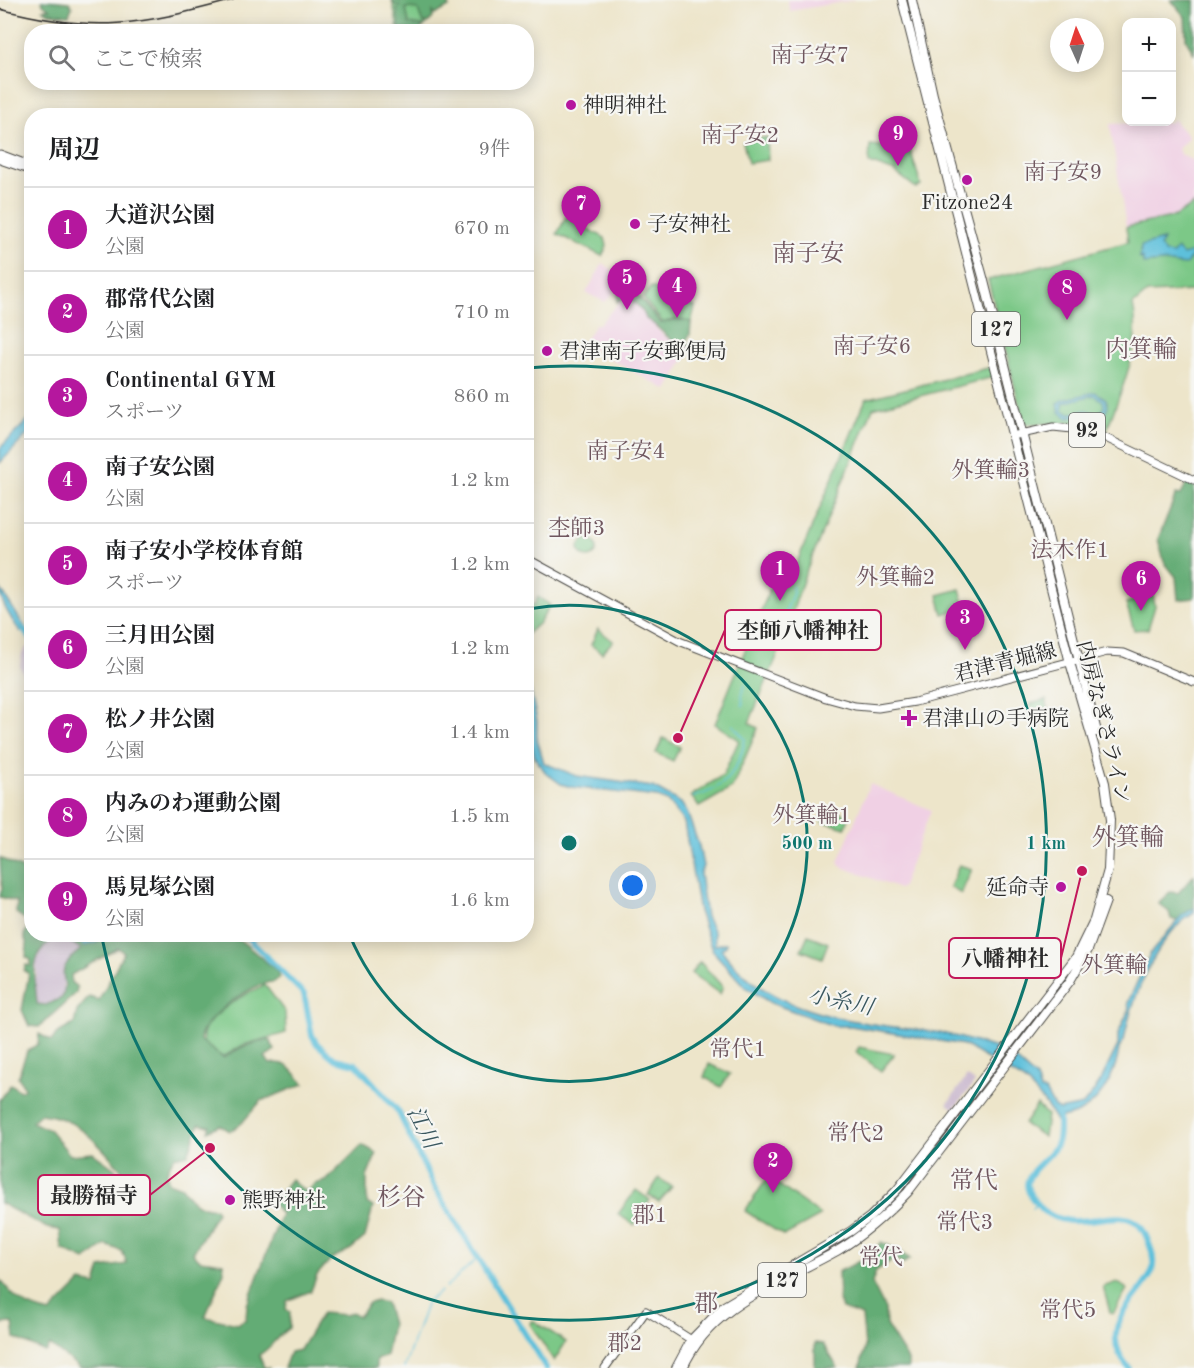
<!DOCTYPE html>
<html lang="ja">
<meta charset="utf-8">
<style>
body{margin:0;font-family:"Old Standard TT","Noto Serif JP",serif;background:#f2f2f2;color:#202124}
.controls{position:absolute;right:18px;top:18px;display:grid;overflow:hidden;border-radius:12px;box-shadow:0 3px 15px #0003}
.controls button{width:54px;height:54px;display:grid;place-items:center;padding:0;border:0;border-bottom:2px solid #e0e0e0;background:#fff;color:#202124;font:30px sans-serif}
.compass{position:absolute;left:1050px;top:18px;width:54px;height:54px;border-radius:50%;background:#fff;box-shadow:0 3px 15px #0003;rotate:357deg}
.you{position:absolute;left:633px;top:886px;width:21px;height:21px;margin:-15px;border:4px solid #fff;border-radius:50%;background:#1a73e8;box-shadow:0 0 0 9px #1a73e833}
.badge{display:grid;place-items:center;width:39px;height:39px;border-radius:50%;background:#b5179e;color:#fff;font-size:20px;font-weight:700}
.pin{position:absolute;translate:-50% -50px;filter:drop-shadow(0 2px 3px #0008)}
.pin::after{content:'';position:absolute;top:32px;width:21px;height:18px;background:inherit;clip-path:polygon(0 0,100% 0,50% 100%)}
.list{margin:0;padding:0;list-style:none}
h2{display:flex;justify-content:space-between;align-items:center;height:78px;margin:0;padding:0 24px;font-size:26px}
h2 small{font-size:20px;font-weight:400;color:#757577}
.list li{display:grid;grid-template-columns:39px 1fr auto;gap:18px;align-items:center;box-sizing:border-box;height:84px;padding:0 24px;border-top:2px solid #e0e0e0}
.list b{display:block;font-size:22px;white-space:nowrap}
.list p{margin:0;font-size:20px;white-space:nowrap;color:#757577}
.list em{font-size:20px;font-style:normal;color:#757577}
.icon{flex:none;width:33px;height:33px;fill:none;stroke:currentColor;stroke-width:2;stroke-linecap:round;stroke-linejoin:round}
.map{position:relative;flex:none;width:1194px;height:1368px;overflow:hidden}
.search{position:absolute;background:#fff;box-shadow:0 3px 15px #0003;left:24px;top:24px;width:510px;height:66px;display:flex;align-items:center;gap:15px;box-sizing:border-box;padding:0 21px;border-radius:24px;color:#757577;font-size:22px}
.panel{position:absolute;background:#fff;box-shadow:0 3px 15px #0003;left:24px;top:108px;width:510px;height:834px;border-radius:24px}
.map>svg:first-child{display:block}
.built{fill:#f0d0e4}
.industrial{fill:#cebed1}
.green{fill:#7bc887;stroke:#537a59;stroke-width:1.5}
.forest{fill:#64ac74;stroke:#486c50;stroke-width:1.5;fill-rule:evenodd}
.water{fill:#5dc0db;stroke:#447683;stroke-width:1.5;fill-rule:evenodd}
.lines{fill:none;stroke-linecap:round;stroke-linejoin:round}
.stream{stroke:#5dc0db;stroke-width:1.5}
.river{stroke:#5dc0db;stroke-width:6}
.major-casing{stroke:#484743;stroke-width:9}
.highway-casing{stroke:#484743;stroke-width:10}
.major{stroke:#fff;stroke-width:7}
.highway{stroke:#fff;stroke-width:8}
.rail{stroke:#2b2b2b;stroke-width:1.5}
.ring{fill:none;stroke:#0f766e;stroke-width:3}
.poi-dot{fill:#b5179e;stroke:#f6f6f2;stroke-width:2}
.labels{text-anchor:middle;stroke-width:4.5;stroke-linejoin:round;paint-order:stroke}
.shield{fill:#f6f6f2;stroke:#686867;stroke-width:1.5}
.shield-label{font-size:20px;font-weight:bold;fill:#2b2b2b}
.poi-label{font-size:21px;fill:#2b2b2b;stroke:#f6f6f2;text-anchor:start}
.street-label{font-size:21px;fill:#2b2b2b;stroke:#f6f6f2}
.neighbourhood-label{font-size:22px;fill:#70575f;stroke:#f6f6f2}
.water-label{font-size:22px;font-style:italic;fill:#3a5860;stroke:#f6f6f2}
.quarter-label{font-size:24px;fill:#70575f;stroke:#f6f6f2}
.centre{fill:#0f766e;stroke:#f6f6f2;stroke-width:3}
.ring-label{font-size:18px;text-anchor:middle;font-weight:bold;fill:#0f766e;stroke:#f6f6f2;stroke-width:4.5;stroke-linejoin:round;paint-order:stroke}
.leader{fill:none;stroke:#c2185b;stroke-width:2}
.callout-dot{fill:#c2185b;stroke:#f6f6f2;stroke-width:2}
.callout{fill:#f6f6f2;stroke:#c2185b;stroke-width:2}
.callout-label{font-size:22px;text-anchor:middle;font-weight:bold;fill:#2b2b2b}
</style>
<div class="map">
<svg width="1194" height="1368" viewBox="0 0 1194 1368">
<rect width="100%" height="100%" fill="#f6f6f2"/>
<filter id="ink" filterUnits="userSpaceOnUse"><feTurbulence type="fractalNoise" baseFrequency=".0167" numOctaves="2"/><feDisplacementMap in="SourceGraphic" scale="12" xChannelSelector="R" yChannelSelector="G"/><feConvolveMatrix kernelMatrix="1 2 1 2 8 2 1 2 1" color-interpolation-filters="sRGB"/></filter>
<filter id="wash" filterUnits="userSpaceOnUse"><feTurbulence type="fractalNoise" baseFrequency=".008" numOctaves="4" result="noise"/><feDisplacementMap in="SourceGraphic" scale="24" xChannelSelector="R" yChannelSelector="G"/><feGaussianBlur stdDeviation="1.35" result="paint"/><feColorMatrix in="noise" values="0 0 0 0 0 0 0 0 0 0 0 0 0 0 0 0 0 1.4 0 .05"/><feComposite in="paint" operator="in"/></filter>
<g filter="url(#wash)">
<rect width="100%" height="100%" fill="#ede5ca"/>
<!-- built -->
<path class="built" d="M787 0H855L790 11Z
M1172 118 1189 137 1178 149 1181 155 1194 161V204L1176 216 1126 227 1110 124 1172 122Z
M603 263 616 273 623 283 605 302 586 293Z
M625 296 638 304 657 329 668 339 692 346 667 390 583 344 595 324H599Z
M870 784 931 810 902 887 899 889 840 866 838 862Z"/>
<!-- industrial -->
<path class="industrial" d="M28 645 31 649V690L29 689 20 666 22 654Z
M57 935H62L64 938 76 943 81 949 63 985 65 990 62 998 46 1005 36 1004 33 987 37 976 36 961 44 947Z
M967 1076 975 1082 954 1109 947 1104Z"/>
<!-- green -->
<path class="green" d="M392 0H429L432 19 419 31 398 29Z
M767 137 768 160 748 163 743 142Z
M870 145 910 149 921 185 916 188 895 172 869 163Z
M1194 204V291L1147 293 1133 305C1143 347 1120 391 1107 430L1103 431 1074 423 1024 424 988 280 1128 242 1126 227 1176 216Z
M566 217 605 238 607 246 602 256 557 234Z
M651 287 695 307 687 338 668 329 643 298Z
M992 367 994 377 873 408 804 577 781 647 749 723 758 728 732 788 699 807 691 796 723 775 739 740 715 724 778 569 792 574 866 399Z
M579 548a9 9 0 1 1 18 0a9 9 0 1 1-18 0Z
M960 589 965 607 943 614 938 595Z
M1153 595 1155 606 1148 629 1134 630 1126 603Z
M538 597 550 605 540 622 527 634V602L534 605Z
M598 629 613 641 602 653 591 645Z
M1046 700 1050 718 1035 722 1030 704Z
M663 738 680 747 673 761 656 753Z
M827 807 847 815 849 818 845 828 822 821Z
M959 865 972 869 961 894 950 887Z
M808 935 828 943 822 958 801 950Z
M700 962 723 987 720 994 691 973Z
M265 985 285 1012 286 1033 243 1045 223 1057 204 1044C195 1026 233 1001 248 993 254 989 259 990 265 985Z
M859 1047 894 1054V1055L881 1071 856 1052Z
M709 1064 730 1074 721 1087 704 1077Z
M1037 1105 1047 1115 1044 1137 1024 1124Z
M768 1177 820 1215V1216L784 1236 745 1211Z
M659 1178 672 1187 659 1202 648 1195Z
M636 1190 650 1200 634 1225 618 1214Z
M1117 1282 1127 1289 1113 1314 1110 1312 1103 1287Z
M534 1321 566 1342 554 1361 530 1324 531 1321Z"/>
<!-- forest -->
<path class="forest" d="M42 0 69 2 72 7 69 15 49 13 43 9H50L43 4Z
M392 0H449V7L435 15 433 12V18L426 24 422 22 418 9 406 8 409 24 424 26 419 31 400 29 397 10 400 6 393 4Z
M1171 0H1194V54L1186 39 1185 17Z
M628 284 661 323 677 319 691 322 690 335 686 340 690 346C671 348 661 326 646 319 643 309 635 302 625 298L617 302 618 294Z
M1187 482 1194 483V598L1178 600 1176 577 1164 562 1158 539 1176 494 1181 495Z
M0 858 31 873 32 934 56 935C52 941 44 945 40 952 31 968 36 987 37 1004L46 1005 62 998C72 973 49 977 81 949L71 942V936L99 940 107 934 234 935 276 970 280 977 274 982C254 981 201 1019 200 1040L223 1058 242 1047 269 1039 275 1050 265 1057 270 1064C287 1059 294 1072 304 1084L261 1101 241 1124 230 1131 220 1125 208 1131 210 1126 199 1124 188 1154 174 1157 167 1171 168 1182 182 1187C189 1199 199 1210 215 1208L217 1212 193 1253 200 1260 223 1263 224 1272 205 1317 237 1324 246 1319 247 1305 281 1214 272 1203 291 1179 306 1192 315 1184 326 1181 362 1145 377 1153 367 1177V1203L373 1207 365 1237 351 1249 331 1259 317 1275 311 1291 287 1301 286 1309 290 1312 289 1328C276 1336 272 1348 259 1355L264 1367 270 1368H80L50 1345 45 1352 15 1338 13 1323 0 1324V1279C14 1299 26 1308 50 1313L81 1282 96 1285 101 1268 127 1264 122 1251 106 1245 85 1260 62 1249 60 1230 47 1228 0 1203V1100L11 1084 20 1091 25 1088 18 1077 27 1051 38 1044 39 1034 52 1041 56 1034 74 1024 77 1011 89 997 99 1000 124 952 118 948 71 975 72 983 77 987 76 993 39 1027 29 1026 22 1010 29 973 24 971 26 965 30 966 31 960 26 957 27 945 24 935 30 923 16 913 17 902 0 897 2 888ZM40 1114C77 1116 98 1144 121 1169L123 1175 93 1153 70 1155 50 1130 32 1122Z
M1194 875V908L1177 921 1171 919 1169 912 1158 903 1170 892 1178 893Z
M881 1242 898 1250 910 1259 902 1264 895 1258 876 1271 872 1283 885 1309 886 1325 908 1360V1368H860L865 1347 862 1316 842 1309 839 1300 838 1272 868 1257Z
M377 1301 386 1303 392 1324 386 1356 376 1360V1368H284L290 1352 300 1350 322 1313 345 1315 352 1312 358 1317 369 1303Z
M815 1343 823 1344 838 1368H815Z"/>
<!-- water -->
<path class="water" d="M1163 240 1160 246 1165 253 1173 254 1177 249 1183 255 1193 252 1194 254 1185 265 1161 262 1143 264V258L1140 259 1141 246Z
M1095 392 1106 399 1108 407 1102 417 1093 418 1086 414 1068 418 1060 412 1058 404 1062 400ZM1094 395 1103 401 1104 407 1099 414 1086 410 1069 414 1063 410V403Z
M31 417V431L0 463V448Z
M0 588 26 629 20 631C11 619 0 603 0 588Z
M526 669 537 721V739L544 763 577 776 653 787 681 803 687 812 699 846 703 866 700 874 706 917 714 932 715 945 726 943V946L721 949C769 1017 857 1022 935 1032 958 1035 979 1045 1002 1049L992 1062 964 1045 851 1026H834L771 1003 745 987 712 950 699 911 684 822 667 801 657 797 571 787 561 784 546 773 535 758 530 739 527 720Z
M1194 908V913C1158 933 1131 999 1124 1041 1118 1046 1119 1052 1117 1060 1109 1088 1092 1114 1060 1118L1059 1126C1049 1108 1029 1078 1006 1071L1015 1059 1036 1078 1040 1090 1045 1091 1054 1107 1059 1110 1083 1105 1099 1084 1118 1045V1034L1129 1009 1128 1002 1150 954 1182 915Z
M66 935H95L98 942 85 946 76 939 67 938Z"/>
<g class="lines">
<!-- stream -->
<path class="stream" d="M757 640 764 631H767L771 639 777 635 778 627 772 622 777 617 784 616 793 593 792 586
M743 706 742 696 745 684
M693 797C724 790 739 771 745 739L733 725
M1032 1209 1036 1203
M446 1287 479 1257
M404 1368 427 1302 441 1291"/>
<!-- river -->
<path class="river" d="M19 624 32 640
M244 934 304 994 312 1035 317 1044 335 1059 356 1064 398 1111 434 1187 546 1368
M1059 1119C1059 1129 1060 1141 1053 1150 1038 1170 1010 1179 1042 1209 1073 1238 1119 1202 1140 1226 1147 1234 1150 1246 1153 1255 1165 1287 1085 1318 1129 1368"/>
</g>
</g>
<g filter="url(#ink)">
<g class="lines">
<!-- major casing -->
<g class="major-casing">
<path id="major" d="M0 154 32 166
M0 160 32 171
M1012 436 1053 427 1091 431 1194 480
M526 558 679 641 826 698 855 706 878 708 915 702 1107 652 1124 653 1194 682
M605 1368 646 1311 693 1341"/>
</g>
<!-- highway casing -->
<g class="highway-casing">
<path id="highway" d="M912 0 933 95 983 277 1097 732
M676 1368 691 1340 724 1306 851 1231 870 1217 897 1190 1076 957 1094 920 1108 870 1110 820 1105 783 1069 659 902 0
M683 1368C711 1304 780 1283 837 1251 864 1235 886 1215 908 1192L1070 981 1088 950 1106 901"/>
</g>
<!-- major -->
<use href="#major" class="major"/>
<!-- highway -->
<use href="#highway" class="highway"/>
<!-- rail -->
<path class="rail" d="M0 9C94 34 141 25 233 0"/>
</g>
</g>
<!-- distance rings -->
<g class="ring">
<path d="M528 609A238 238 0 1 1 350 936"/>
<path d="M527 368A477 477 0 1 1 102 938"/>
</g>
<!-- markers -->
<g class="poi-dot">
<circle cx="571" cy="105" r="6"/>
<circle cx="967" cy="180" r="6"/>
<circle cx="635" cy="224" r="6"/>
<circle cx="547" cy="351" r="6"/>
<path d="M906 709h6v6h6v6h-6v6h-6v-6h-6v-6h6z"/>
<circle cx="1061" cy="887" r="6"/>
<circle cx="230" cy="1200" r="6"/>
</g>
<g class="labels">
<!-- shield labels -->
<g class="shield">
<rect x="972" y="312" width="48" height="34" rx="4.5"/>
<rect x="1069" y="413" width="36" height="34" rx="4.5"/>
<rect x="758" y="1263" width="48" height="34" rx="4.5"/>
</g>
<g class="shield-label">
<text x="996" y="336">127</text>
<text x="1087" y="437">92</text>
<text x="782" y="1287">127</text>
</g>
<!-- poi labels -->
<g class="poi-label">
<text x="583" y="112">神明神社</text>
<text x="967" y="209" text-anchor="middle">Fitzone24</text>
<text x="647" y="231">子安神社</text>
<text x="559" y="358">君津南子安郵便局</text>
<text x="922" y="725">君津山の手病院</text>
<text x="1049" y="894" text-anchor="end">延命寺</text>
<text x="242" y="1207">熊野神社</text>
</g>
<!-- street labels -->
<g class="street-label">
<text transform="translate(1005 662) rotate(-14)" y="7">君津青堀線</text>
<text transform="translate(1104 722) rotate(76)" y="7">内房なぎさライン</text>
</g>
<!-- neighbourhood labels -->
<g class="neighbourhood-label">
<text x="810" y="62">南子安7</text>
<text x="740" y="142">南子安2</text>
<text x="1063" y="179">南子安9</text>
<text x="872" y="353">南子安6</text>
<text x="626" y="458">南子安4</text>
<text x="991" y="477">外箕輪3</text>
<text x="577" y="535">杢師3</text>
<text x="1070" y="557">法木作1</text>
<text x="896" y="584">外箕輪2</text>
<text x="812" y="822">外箕輪1</text>
<text x="1114" y="972">外箕輪</text>
<text x="738" y="1056">常代1</text>
<text x="856" y="1140">常代2</text>
<text x="650" y="1222">郡1</text>
<text x="965" y="1229">常代3</text>
<text x="881" y="1264">常代</text>
<text x="1068" y="1317">常代5</text>
<text x="625" y="1350">郡2</text>
</g>
<!-- water labels -->
<g class="water-label">
<text transform="translate(841 1000) rotate(12)" y="8">小糸川</text>
<text transform="translate(424 1127) rotate(63)" y="8">江川</text>
</g>
<!-- quarter labels -->
<g class="quarter-label">
<text x="808" y="261">南子安</text>
<text x="1141" y="357">内箕輪</text>
<text x="1128" y="845">外箕輪</text>
<text x="974" y="1188">常代</text>
<text x="401" y="1205">杉谷</text>
<text x="706" y="1311">郡</text>
</g>
</g>
<circle cx="569" cy="843" r="9" class="centre"/>
<g class="ring-label">
<text x="807" y="849">500 m</text>
<text x="1046" y="849">1 km</text>
</g>
<!-- callouts -->
<path class="leader" d="M678 738L725 630M1082 871L1061 958M210 1148L150 1195"/>
<g class="callout-dot">
<circle cx="678" cy="738" r="6"/>
<circle cx="1082" cy="871" r="6"/>
<circle cx="210" cy="1148" r="6"/>
</g>
<g class="callout">
<rect x="725" y="610" width="156" height="40" rx="6"/>
<rect x="949" y="938" width="112" height="40" rx="6"/>
<rect x="38" y="1175" width="112" height="40" rx="6"/>
</g>
<g class="callout-label">
<text x="803" y="638">杢師八幡神社</text>
<text x="1005" y="966">八幡神社</text>
<text x="94" y="1203">最勝福寺</text>
</g>
</svg>
<div class="controls">
<button>+</button>
<button>−</button>
</div>
<svg class="compass" viewBox="-18 -18 36 36"><path d="M0-13l5 13h-10z" fill="#e53935"/><path d="M0 13l5-13h-10z" fill="#757577"/></svg>
<div class="you"></div>
<div class="pin badge" style="left:780px;top:601px">1</div>
<div class="pin badge" style="left:773px;top:1193px">2</div>
<div class="pin badge" style="left:965px;top:650px">3</div>
<div class="pin badge" style="left:677px;top:318px">4</div>
<div class="pin badge" style="left:627px;top:310px">5</div>
<div class="pin badge" style="left:1141px;top:611px">6</div>
<div class="pin badge" style="left:581px;top:236px">7</div>
<div class="pin badge" style="left:1067px;top:320px">8</div>
<div class="pin badge" style="left:898px;top:166px">9</div>
<div class="search"><svg class="icon" aria-label="search" viewBox="0 0 24 24"><circle cx="10" cy="10" r="6"/><path d="M15 15l6 6"/></svg>ここで検索</div>
<section class="panel">
<h2>周辺<small>9件</small></h2>
<ul class="list">
<li><span class="badge">1</span><div><b>大道沢公園</b><p>公園</p></div><em>670 m</em></li>
<li><span class="badge">2</span><div><b>郡常代公園</b><p>公園</p></div><em>710 m</em></li>
<li><span class="badge">3</span><div><b>Continental GYM</b><p>スポーツ</p></div><em>860 m</em></li>
<li><span class="badge">4</span><div><b>南子安公園</b><p>公園</p></div><em>1.2 km</em></li>
<li><span class="badge">5</span><div><b>南子安小学校体育館</b><p>スポーツ</p></div><em>1.2 km</em></li>
<li><span class="badge">6</span><div><b>三月田公園</b><p>公園</p></div><em>1.2 km</em></li>
<li><span class="badge">7</span><div><b>松ノ井公園</b><p>公園</p></div><em>1.4 km</em></li>
<li><span class="badge">8</span><div><b>内みのわ運動公園</b><p>公園</p></div><em>1.5 km</em></li>
<li><span class="badge">9</span><div><b>馬見塚公園</b><p>公園</p></div><em>1.6 km</em></li>
</ul>
</section>
</div>
